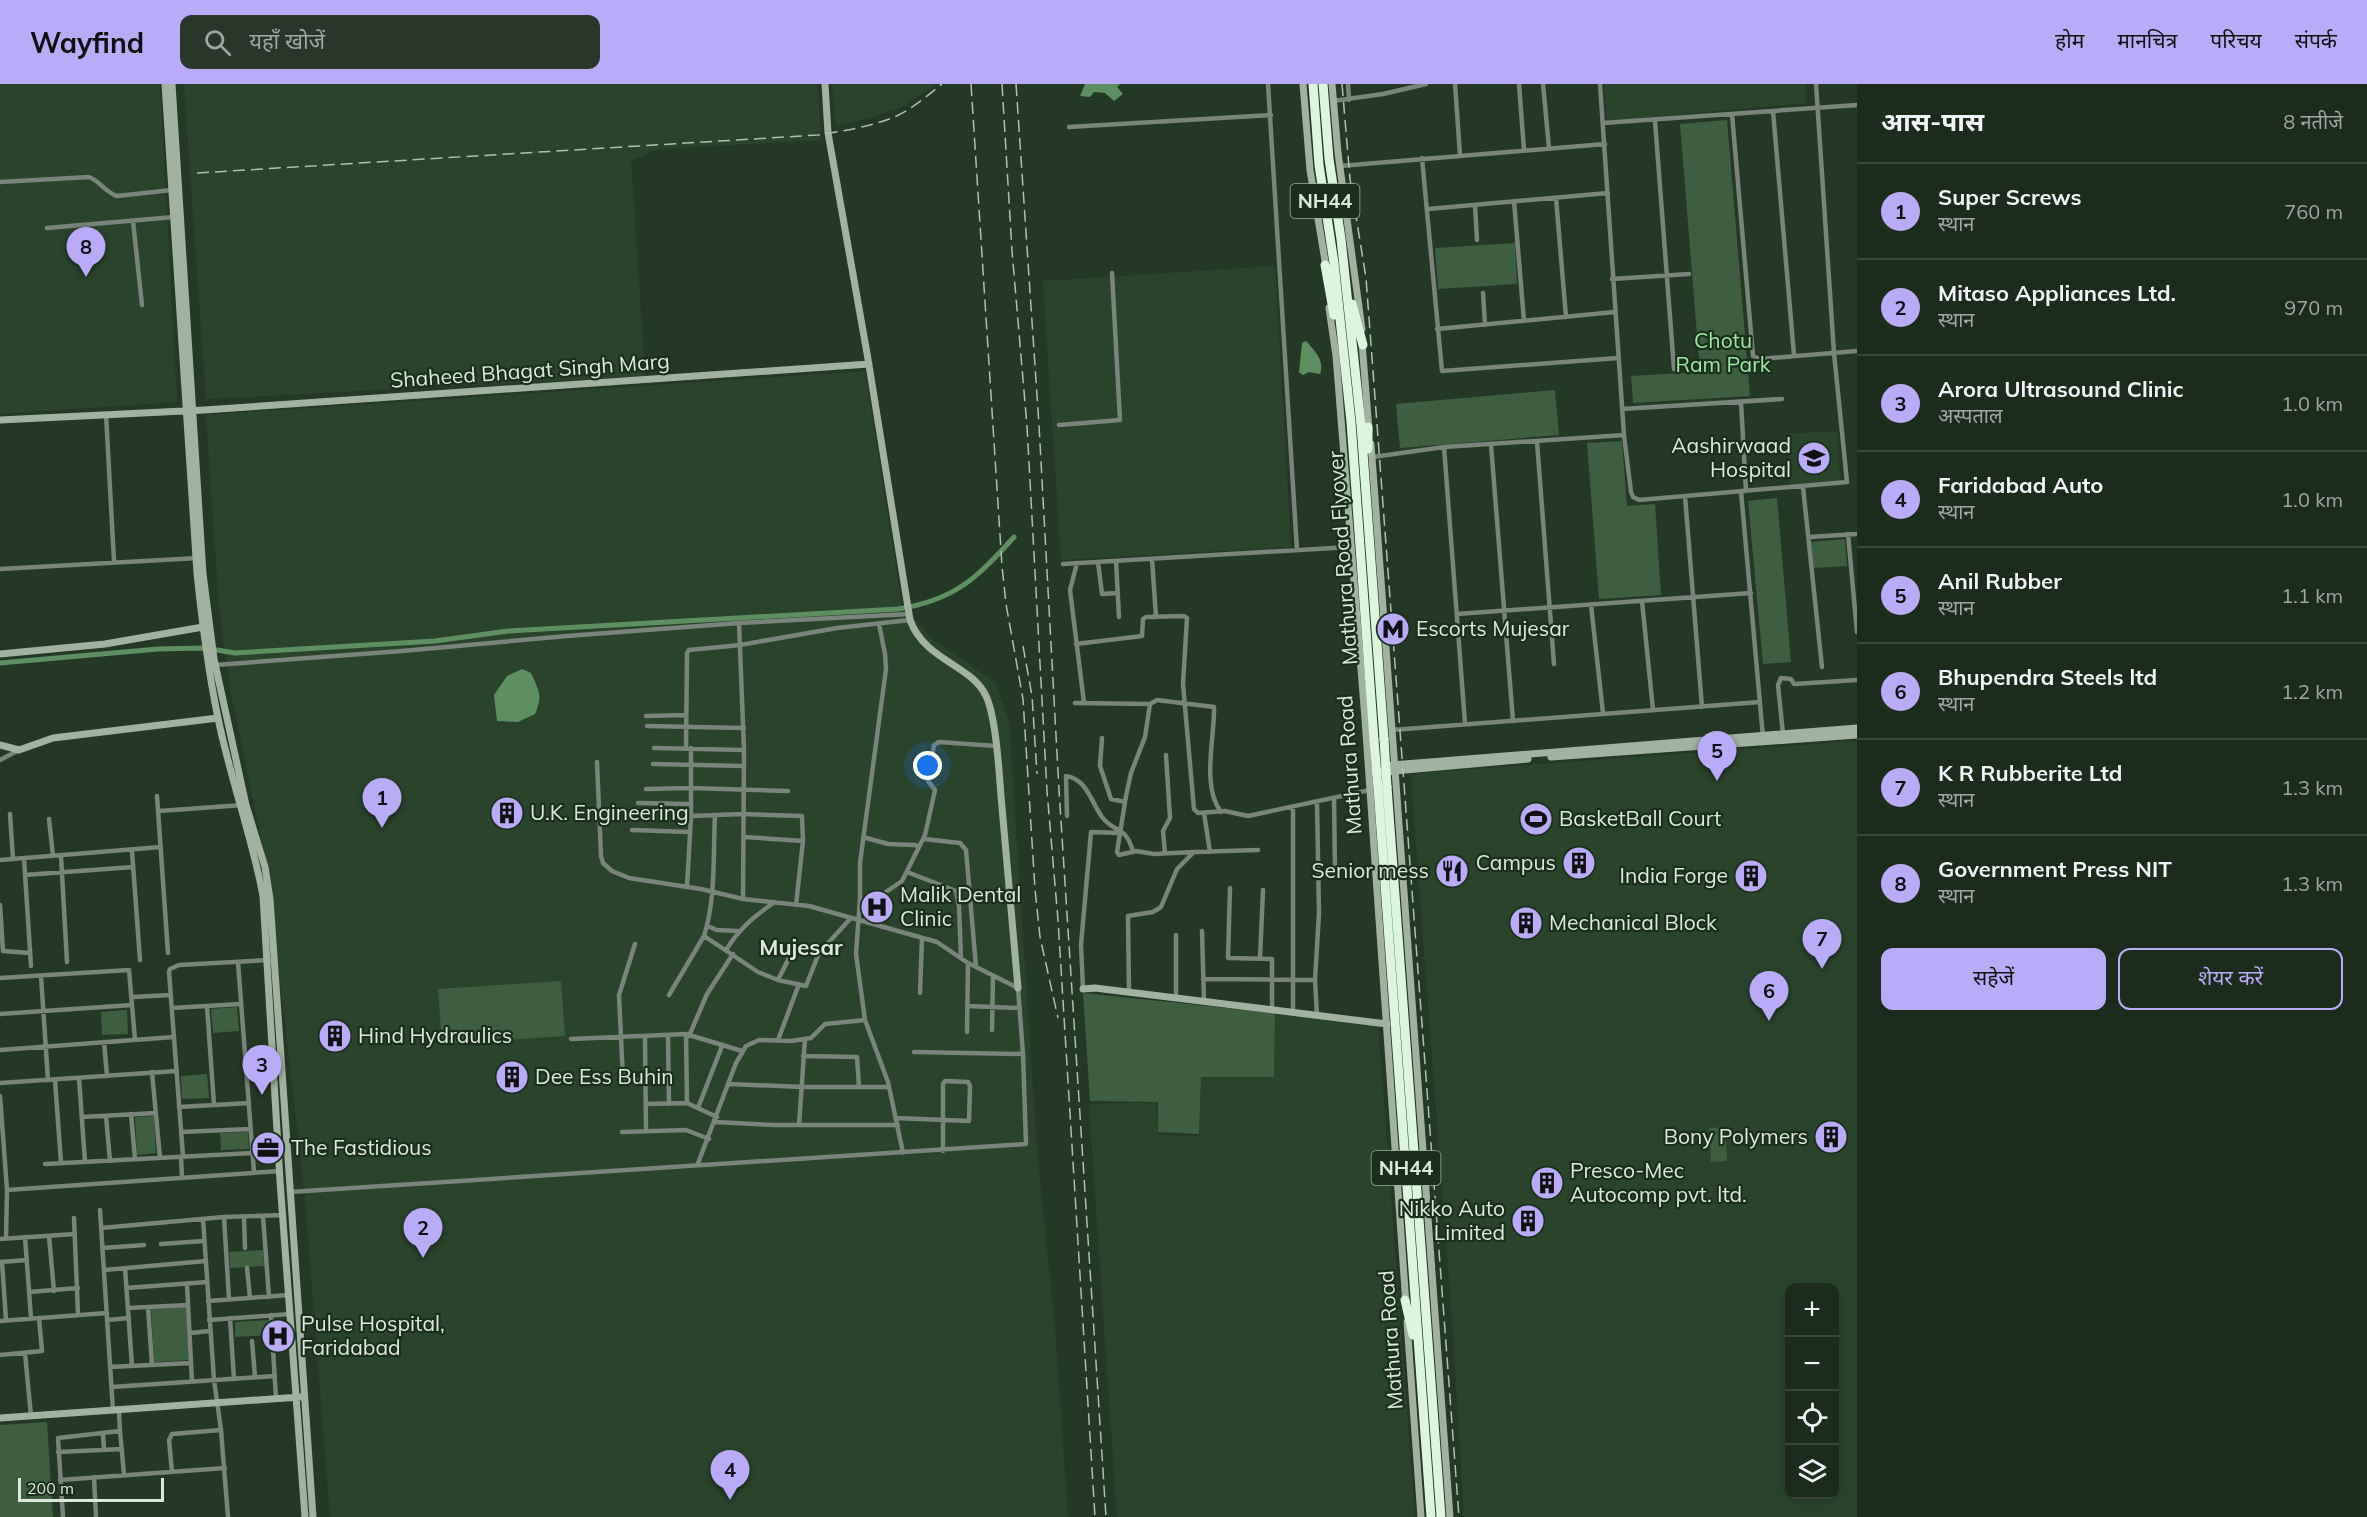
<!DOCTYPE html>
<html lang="hi">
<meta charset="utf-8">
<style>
body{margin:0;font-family:Mulish,"Noto Sans Devanagari",sans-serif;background:#283729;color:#f1f3f6}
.controls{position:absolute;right:18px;bottom:18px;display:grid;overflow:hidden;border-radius:12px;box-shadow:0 3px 9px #0003}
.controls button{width:54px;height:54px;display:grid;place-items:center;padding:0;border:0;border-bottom:2px solid #39473b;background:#1b2b1c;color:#f1f3f6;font:30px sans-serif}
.scale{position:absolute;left:18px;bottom:15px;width:146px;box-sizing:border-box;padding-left:6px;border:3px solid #dbe8db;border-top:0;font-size:16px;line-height:21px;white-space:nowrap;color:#dbe8db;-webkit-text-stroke:4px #1a2f1b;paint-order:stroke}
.you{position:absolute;left:928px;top:682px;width:21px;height:21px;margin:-15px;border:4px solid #fff;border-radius:50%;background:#1a73e8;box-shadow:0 0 0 9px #1a73e833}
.badge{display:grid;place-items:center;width:39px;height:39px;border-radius:50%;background:#b9abf7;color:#111;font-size:20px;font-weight:700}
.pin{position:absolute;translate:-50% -50px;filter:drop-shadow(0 2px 3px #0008)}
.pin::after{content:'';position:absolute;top:32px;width:21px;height:18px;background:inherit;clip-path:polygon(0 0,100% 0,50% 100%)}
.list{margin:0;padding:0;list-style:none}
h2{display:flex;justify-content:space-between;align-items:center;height:78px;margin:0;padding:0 24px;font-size:26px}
h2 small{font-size:20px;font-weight:400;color:#a0a7a3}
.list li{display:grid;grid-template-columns:39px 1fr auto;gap:18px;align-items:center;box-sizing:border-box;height:96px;padding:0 24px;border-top:2px solid #39473b}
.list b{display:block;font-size:22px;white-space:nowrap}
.list p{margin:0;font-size:20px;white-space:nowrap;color:#a0a7a3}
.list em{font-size:20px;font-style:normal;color:#a0a7a3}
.actions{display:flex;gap:12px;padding:18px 24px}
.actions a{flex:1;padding:14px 0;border:2px solid #b9abf7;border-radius:12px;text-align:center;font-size:21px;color:#b9abf7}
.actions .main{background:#b9abf7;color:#111}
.icon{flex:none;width:33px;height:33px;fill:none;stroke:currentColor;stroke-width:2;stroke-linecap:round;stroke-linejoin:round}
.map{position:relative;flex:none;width:1857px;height:1433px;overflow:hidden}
header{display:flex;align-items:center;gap:36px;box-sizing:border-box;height:84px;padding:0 30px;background:#b9abf7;color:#111}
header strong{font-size:28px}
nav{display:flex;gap:33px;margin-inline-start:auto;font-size:21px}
.search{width:420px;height:54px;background:#283729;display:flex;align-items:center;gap:15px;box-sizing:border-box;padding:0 21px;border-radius:12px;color:#a0a7a3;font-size:22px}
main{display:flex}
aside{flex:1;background:#1b2b1c}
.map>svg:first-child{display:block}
.built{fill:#2a442c;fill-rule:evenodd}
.green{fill:#3e5e40}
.water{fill:#5d9061}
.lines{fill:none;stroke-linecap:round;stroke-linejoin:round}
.canal{stroke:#5d9061;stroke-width:5}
.street{stroke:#79847a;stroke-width:4.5}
.secondary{stroke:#a1b2a1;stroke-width:7}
.highway{stroke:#dbf6dc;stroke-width:9}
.rail{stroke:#b0bfb1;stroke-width:1.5;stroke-dasharray:12 6;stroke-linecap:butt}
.highway-bridge{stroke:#dbf6dc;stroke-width:9}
.labels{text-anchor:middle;stroke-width:4.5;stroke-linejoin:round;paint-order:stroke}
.shield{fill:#1a2f1b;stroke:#a1b0a1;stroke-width:1.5}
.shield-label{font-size:20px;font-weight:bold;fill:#dbe8db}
.park-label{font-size:21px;fill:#9de7a2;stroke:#1a2f1b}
.street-label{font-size:21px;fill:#dbe8db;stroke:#1a2f1b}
.poi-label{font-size:21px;fill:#dbe8db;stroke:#1a2f1b;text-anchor:start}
.neighbourhood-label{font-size:22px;font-weight:bold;fill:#dbe8db;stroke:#1a2f1b}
</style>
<header>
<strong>Wayfind</strong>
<div class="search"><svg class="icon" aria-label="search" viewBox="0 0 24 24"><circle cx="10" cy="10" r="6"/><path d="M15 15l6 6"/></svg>यहाँ खोजें</div>
<nav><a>होम</a><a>मानचित्र</a><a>परिचय</a><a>संपर्क</a></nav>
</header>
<main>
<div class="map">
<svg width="1857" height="1433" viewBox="0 0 1857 1433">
<rect width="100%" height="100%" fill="#243925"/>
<!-- built -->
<path class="built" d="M0 0H160L177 318 0 330Z
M184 0H818L821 56 658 65 631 77 645 292 206 315Z
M832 0H937L904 22 870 34 836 42Z
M1604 0H1805L1806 19 1607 37Z
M1275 182 1291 463 1061 476 1043 197Z
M865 287 902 521 933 556 995 598 1009 637 1037 1068 1055 1246 1068 1433H330L305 1113 267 783 231 610 219 523 206 331Z
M1837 347 1840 397 1790 401 1787 350Z
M1857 657V1433H1464L1453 1247 1411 695 1418 689ZM1790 1204H1834V1410H1790Z
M1275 929 1378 941 1415 1433H1117L1089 1020 1156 1018 1158 1051 1199 1052 1201 993H1274Z"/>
<!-- green -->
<path class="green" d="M1727 36 1750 312 1633 319 1631 292 1700 288 1680 40Z
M1515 159 1517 200 1438 205 1435 164Z
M1555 306 1559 351 1400 364 1396 320Z
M1622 357 1627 422 1655 420 1661 511 1599 515 1587 359Z
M1777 414 1791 578 1763 580 1748 417Z
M1845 455 1847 482 1813 484 1811 458Z
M1544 722 1545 747H1529L1528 723Z
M561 897 565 952 442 960 438 905Z
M1083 909 1275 929 1274 993H1201L1199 1050 1158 1048V1018L1090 1017Z
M237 923 239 947 213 949 211 925Z
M127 926 128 950 102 951 101 928Z
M207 990 209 1014 182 1015 181 992Z
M154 1032 156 1069 137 1071 135 1033Z
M1725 1043 1727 1077 1711 1078 1709 1044Z
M248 1048 249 1065 221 1066 220 1049Z
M263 1166 264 1182 230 1184 229 1168Z
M186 1223 189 1276 154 1278 151 1225Z
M269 1236V1251L235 1253V1238Z
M47 1338 53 1433H0V1341Z"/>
<!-- water -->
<path class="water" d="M1085 0H1120L1117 3 1123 10 1114 17 1105 9 1094 8 1090 13 1080 12Z
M1306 257C1315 267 1325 277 1320 290L1309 288 1303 291 1299 288 1302 259Z
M522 585 531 589C539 607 543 612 535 630L518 638 497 637 494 611 507 592Z"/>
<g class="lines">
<!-- canal -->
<path class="canal" d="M0 579 158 565 205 564 235 569 435 557 508 547 898 525C955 516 977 494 1014 453"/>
<!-- street -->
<path class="street" d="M1268 0 1297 466
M1348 0 1349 16
M1455 0 1460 71
M1519 0 1524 66
M1543 0 1549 64
M1600 0 1624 351 1631 408 1633 413 1639 416 1847 398 1834 269 1816 0
M1333 17 1383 10 1426 0
M1773 27 1794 271
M1732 30 1753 272 1760 275 1857 267
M1655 37 1674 285
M1603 39 1857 21
M1069 43 1271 31
M1422 74 1442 287 1618 274
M1340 82 1605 60
M0 98 89 93C100 97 105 108 117 112L172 106
M1556 114 1566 233
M1514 117 1524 237
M1475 121 1477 156
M1428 125 1608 109
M133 137 142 221
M47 144 174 133
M1612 195 1689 190
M1483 209 1485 241
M1437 245 1615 228
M1741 318 1746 407
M1622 325 1782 315
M106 330 114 477
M1059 341 1120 336 1112 189
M1537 358 1554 580
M1491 361 1513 637
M1444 363 1465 639
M1373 373 1444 363 1624 351
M1803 403 1822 583
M1741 407 1763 653
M1685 412 1702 623
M1848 450 1857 548
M1809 453 1857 450
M1152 475 1156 533
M1116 477 1119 533
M1098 478 1102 510 1118 509
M1077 479 1070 506 1084 619
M1063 480 1350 463
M0 485 198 474
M1642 517 1653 626
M1591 521 1603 629
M1457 530 1751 509
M739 539 744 666 743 815
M879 540 885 570 886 585 860 779V814L856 870 865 936 888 998 903 1069
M1076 560 1142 552 1143 535 1146 533 1184 532 1187 534 1183 600 1194 725 1198 729 1225 727 1248 732 1370 706
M215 581 402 567 567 552 739 539 909 530
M1075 619 1150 620 1157 616 1214 623C1215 653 1201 702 1221 728
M1150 620 1145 653 1131 689 1126 712 1117 768 1119 771 1136 767 1154 770 1194 768
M646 632 686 631
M647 642 744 644
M1392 646 1760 618
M1783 650 1778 601 1781 594 1791 595 1794 600 1857 596
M1102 654 1100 682 1111 715 1125 718
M654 664 744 666
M686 664 687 569 689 566 740 561 837 544 910 536
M0 676 19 666
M653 680 744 682
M646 705 690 704 788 707
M157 712 168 869
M1334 714 1335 787
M1317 718 1319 829 1315 896 1317 932
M638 719 690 720
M159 727 243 721
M1204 729 1210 768
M10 730 13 775
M691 732 743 730 802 732 803 757 796 821
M1067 732 1066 692C1087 695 1091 718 1102 733 1115 750 1126 741 1133 768
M49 735 53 772
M632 746 690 748
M744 753 803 757
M863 753 888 760 915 761 919 763 902 797 877 814 865 837
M924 755 960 759 966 766 976 883
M919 763 925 751 935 706 928 697 934 661 939 658 996 662
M132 767 140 876
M1165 769 1163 747 1170 734 1166 671
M61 772 67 878
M24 774 31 882
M0 776 161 763
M907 788 956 807 959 822 961 874
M25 791 133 783
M687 803 691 732V664
M1230 804 1228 874 1272 875V926
M0 821 3 867 30 869
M707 842 717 846 738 847
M1202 847 1204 917
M704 852 758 888 778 896 806 902 819 869 851 834
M635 860 619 911 623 995 626 997 646 996
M726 866C739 845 754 832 775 818
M1260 874 1263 806
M238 878 254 1088
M41 892 48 996
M0 894 129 886 135 956
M1203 895 1315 896
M778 896 791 870
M1083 905 1081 861 1091 748 1119 749
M1129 908 1128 832 1153 828 1161 823 1177 785 1194 768 1258 766
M920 909 922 854
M669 911 704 852C716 815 713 770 715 731
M132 913 171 911
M1176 914V851
M207 922 214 1021
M967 922 1020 924
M172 924 241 920
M1293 928V723
M0 930 132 921
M992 946 993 892
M967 948 968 879
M668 952 669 1020
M689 952 707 910 733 870
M645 954 646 1047
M571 955 686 950
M778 956 799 900
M104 958 107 992
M0 966 174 953
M914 968 1023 970
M803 972 857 973 859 1003
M152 988 160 1074
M79 994 85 1078
M55 996 61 1079
M0 999 177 987
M729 1000 802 1003H889
M0 1012 7 1106 6 1154
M687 1019 686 950 742 967
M646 1020 687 1019 717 1033
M179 1023 249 1019
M698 1024 722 962
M131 1030 135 1075
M106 1032 110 1077
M82 1033 156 1029
M896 1034 969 1037 970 1002 968 998 945 997 943 1000V1067
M715 1038 773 1041H898
M799 1041 805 955
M181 1048 250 1045
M622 1048 686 1046 709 1055
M183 1072 169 888 170 885 179 881 269 876
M181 1073 182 1093
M45 1080 252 1069
M697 1082 736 979 746 962 759 956 791 957 811 954 825 940 865 936
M7 1106 280 1087
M290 1108 1026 1060 1023 970 1018 904 968 879 937 858 809 822 743 815 701 805 629 794 612 787 603 779 601 772 597 678
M100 1126 113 1327
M263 1132 269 1213
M224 1133 229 1215
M74 1134 78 1230
M244 1134 245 1164
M203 1135 214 1296 221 1346 228 1433
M101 1144 224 1133 284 1131
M49 1152 54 1207
M25 1153 31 1234
M0 1155 75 1150
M161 1160 204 1157
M102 1164 144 1161
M0 1178 27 1176
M2 1178 6 1236
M125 1184 132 1282
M247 1184 250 1214
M104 1186 206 1177
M187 1200 192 1298
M126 1204 207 1198
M29 1208 78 1204
M208 1217 289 1211
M148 1223 152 1281
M128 1224 188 1221
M271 1231 276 1315
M230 1234 234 1295
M107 1236 129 1234
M209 1236 290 1230
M0 1237 107 1229
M190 1249 210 1247
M252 1257 255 1293
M25 1269 31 1332
M0 1271 42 1267 39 1234
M110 1283 191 1279
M112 1303 275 1292
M119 1327 120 1347
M103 1349 104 1366
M58 1368 122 1365
M172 1388 169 1356 172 1350 221 1346
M94 1393 96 1433
M60 1396 225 1384
M63 1433 58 1354 120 1347 124 1391"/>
<!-- secondary -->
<path class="secondary" d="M165 0 197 489C202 538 208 586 218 634 230 694 252 752 263 812L280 1097 305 1433
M172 0 203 490 214 575 246 721 265 783 270 815 313 1433
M825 0 828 49 868 275 910 536C925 577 972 581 986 612 996 633 999 687 1001 712 1007 776 1012 840 1018 904
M1303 0 1310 86 1326 183
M1332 0 1338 69 1362 245
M1329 224 1336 272 1365 635 1406 1221
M1362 259 1369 346
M0 336 204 326 869 280
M1371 360 1450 1433
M0 570 105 560 203 543
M0 661 19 666 53 654 218 634
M1551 673 1857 651
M1392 681 1857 644
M1372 689 1528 675
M1083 905 1095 904 1387 940
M1407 1238 1421 1433
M0 1334 300 1313"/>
<!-- highway -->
<path class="highway" d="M1313 0 1319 81 1334 179 1351 338 1374 656
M1323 0 1329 75 1341 155 1361 341 1384 655
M1325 181 1334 231
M1352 220 1363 261
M1368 365V343
M1387 703 1441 1433
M1378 704 1431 1433
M1405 1216 1413 1251"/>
<!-- rail -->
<path class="rail" d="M971 0 1002 482 1006 520 1023 615 1035 805 1040 853 1058 934
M1002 0 1012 167 1027 342 1047 707 1058 836 1095 1433
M1016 0 1039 341 1059 706 1106 1433
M1342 0 1350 95 1366 194 1459 1433
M197 89 818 51C843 47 868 43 892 34 910 27 927 12 942 0
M1023 562 1032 612 1037 690"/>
<!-- highway-bridge -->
<path class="highway-bridge" d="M1384 655 1387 703
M1374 656 1378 704"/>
</g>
<!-- icons -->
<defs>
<g id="school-disc" transform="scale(1.725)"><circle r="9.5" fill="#b9abf7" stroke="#1a2f1b"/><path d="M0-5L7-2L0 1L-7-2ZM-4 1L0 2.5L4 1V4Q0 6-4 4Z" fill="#111"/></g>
<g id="metro-disc" transform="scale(1.725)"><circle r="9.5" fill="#b9abf7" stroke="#1a2f1b"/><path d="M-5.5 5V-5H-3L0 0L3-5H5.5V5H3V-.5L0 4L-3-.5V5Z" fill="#111"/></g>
<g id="building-disc" transform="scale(1.725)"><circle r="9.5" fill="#b9abf7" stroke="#1a2f1b"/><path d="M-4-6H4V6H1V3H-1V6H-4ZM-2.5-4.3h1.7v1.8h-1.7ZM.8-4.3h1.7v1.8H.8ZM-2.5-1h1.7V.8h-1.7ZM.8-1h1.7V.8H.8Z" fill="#111"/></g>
<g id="stadium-disc" transform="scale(1.725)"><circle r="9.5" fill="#b9abf7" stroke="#1a2f1b"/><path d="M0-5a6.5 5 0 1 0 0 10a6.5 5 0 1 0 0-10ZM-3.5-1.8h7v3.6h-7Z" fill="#111"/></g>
<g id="restaurant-disc" transform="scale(1.725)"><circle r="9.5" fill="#b9abf7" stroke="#1a2f1b"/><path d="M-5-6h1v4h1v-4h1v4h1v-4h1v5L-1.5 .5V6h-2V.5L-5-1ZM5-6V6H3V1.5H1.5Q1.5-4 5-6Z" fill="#111"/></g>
<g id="hospital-disc" transform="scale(1.725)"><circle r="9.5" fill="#b9abf7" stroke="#1a2f1b"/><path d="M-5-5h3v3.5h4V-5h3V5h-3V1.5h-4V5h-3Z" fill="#111"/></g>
<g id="office-disc" transform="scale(1.725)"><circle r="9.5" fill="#b9abf7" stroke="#1a2f1b"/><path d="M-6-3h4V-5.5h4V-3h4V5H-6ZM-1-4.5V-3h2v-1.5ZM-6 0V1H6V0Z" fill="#111"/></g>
</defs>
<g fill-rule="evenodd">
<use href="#school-disc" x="1814" y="374"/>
<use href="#metro-disc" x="1393" y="545"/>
<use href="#building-disc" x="507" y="729"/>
<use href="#stadium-disc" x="1536" y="735"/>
<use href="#building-disc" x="1579" y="779"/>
<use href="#restaurant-disc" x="1452" y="787"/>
<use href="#building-disc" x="1751" y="792"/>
<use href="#hospital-disc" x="877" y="823"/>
<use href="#building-disc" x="1526" y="839"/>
<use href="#building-disc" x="335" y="952"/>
<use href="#building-disc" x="512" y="993"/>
<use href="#building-disc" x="1831" y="1053"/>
<use href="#office-disc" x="268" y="1064"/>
<use href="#building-disc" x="1547" y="1099"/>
<use href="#building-disc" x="1528" y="1137"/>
<use href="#hospital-disc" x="278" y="1252"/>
</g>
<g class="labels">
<!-- shield labels -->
<g class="shield">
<rect x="1290.5" y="100" width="69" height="34" rx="4.5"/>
<rect x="1371.5" y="1067" width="69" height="34" rx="4.5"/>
</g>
<g class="shield-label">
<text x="1325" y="124">NH44</text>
<text x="1406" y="1091">NH44</text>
</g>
<!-- park labels -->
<g class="park-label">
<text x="1723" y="264">Chotu<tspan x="1723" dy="24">Ram Park</tspan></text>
</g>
<!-- street labels -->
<g class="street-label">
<text transform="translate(530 287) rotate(-4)" y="7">Shaheed Bhagat Singh Marg</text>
<text transform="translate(1343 474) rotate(-94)" y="7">Mathura Road Flyover</text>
<text transform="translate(1350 681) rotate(-94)" y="7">Mathura Road</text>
<text transform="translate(1391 1256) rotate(-94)" y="7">Mathura Road</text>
</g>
<!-- poi labels -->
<g class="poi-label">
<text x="1791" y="369" text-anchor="end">Aashirwaad<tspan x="1791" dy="24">Hospital</tspan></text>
<text x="1416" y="552">Escorts Mujesar</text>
<text x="530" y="736">U.K. Engineering</text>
<text x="1559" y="742">BasketBall Court</text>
<text x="1556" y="786" text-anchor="end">Campus</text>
<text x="1429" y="794" text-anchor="end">Senior mess</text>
<text x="1728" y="799" text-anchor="end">India Forge</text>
<text x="900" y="818">Malik Dental<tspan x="900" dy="24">Clinic</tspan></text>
<text x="1549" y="846">Mechanical Block</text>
<text x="358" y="959">Hind Hydraulics</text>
<text x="535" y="1000">Dee Ess Buhin</text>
<text x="1808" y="1060" text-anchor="end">Bony Polymers</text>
<text x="291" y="1071">The Fastidious</text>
<text x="1570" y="1094">Presco-Mec<tspan x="1570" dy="24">Autocomp pvt. ltd.</tspan></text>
<text x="1505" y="1132" text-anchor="end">Nikko Auto<tspan x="1505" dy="24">Limited</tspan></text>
<text x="301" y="1247">Pulse Hospital,<tspan x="301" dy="24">Faridabad</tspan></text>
</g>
<!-- neighbourhood labels -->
<g class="neighbourhood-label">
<text x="801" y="871">Mujesar</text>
</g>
</g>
</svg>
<div class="controls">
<button>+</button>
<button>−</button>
<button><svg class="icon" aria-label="locate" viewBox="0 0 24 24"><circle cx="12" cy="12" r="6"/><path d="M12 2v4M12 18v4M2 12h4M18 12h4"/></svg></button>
<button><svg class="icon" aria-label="layers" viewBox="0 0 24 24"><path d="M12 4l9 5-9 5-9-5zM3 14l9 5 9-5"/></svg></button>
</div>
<div class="scale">200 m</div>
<div class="you"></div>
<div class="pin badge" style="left:382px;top:744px">1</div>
<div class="pin badge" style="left:423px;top:1174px">2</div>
<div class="pin badge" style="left:262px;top:1011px">3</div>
<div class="pin badge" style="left:730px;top:1416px">4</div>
<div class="pin badge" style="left:1717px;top:697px">5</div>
<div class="pin badge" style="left:1769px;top:937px">6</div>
<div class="pin badge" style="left:1822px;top:885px">7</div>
<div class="pin badge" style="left:86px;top:193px">8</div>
</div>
<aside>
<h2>आस-पास<small>8 नतीजे</small></h2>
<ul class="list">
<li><span class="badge">1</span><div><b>Super Screws</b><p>स्थान</p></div><em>760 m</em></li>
<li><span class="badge">2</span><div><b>Mitaso Appliances Ltd.</b><p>स्थान</p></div><em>970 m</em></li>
<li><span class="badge">3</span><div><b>Arora Ultrasound Clinic</b><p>अस्पताल</p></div><em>1.0 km</em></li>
<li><span class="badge">4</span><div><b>Faridabad Auto</b><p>स्थान</p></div><em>1.0 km</em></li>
<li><span class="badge">5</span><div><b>Anil Rubber</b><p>स्थान</p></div><em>1.1 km</em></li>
<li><span class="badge">6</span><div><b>Bhupendra Steels ltd</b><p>स्थान</p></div><em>1.2 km</em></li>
<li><span class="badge">7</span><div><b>K R Rubberite Ltd</b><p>स्थान</p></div><em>1.3 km</em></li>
<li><span class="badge">8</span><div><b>Government Press NIT</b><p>स्थान</p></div><em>1.3 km</em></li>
</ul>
<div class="actions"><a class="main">सहेजें</a><a>शेयर करें</a></div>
</aside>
</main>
